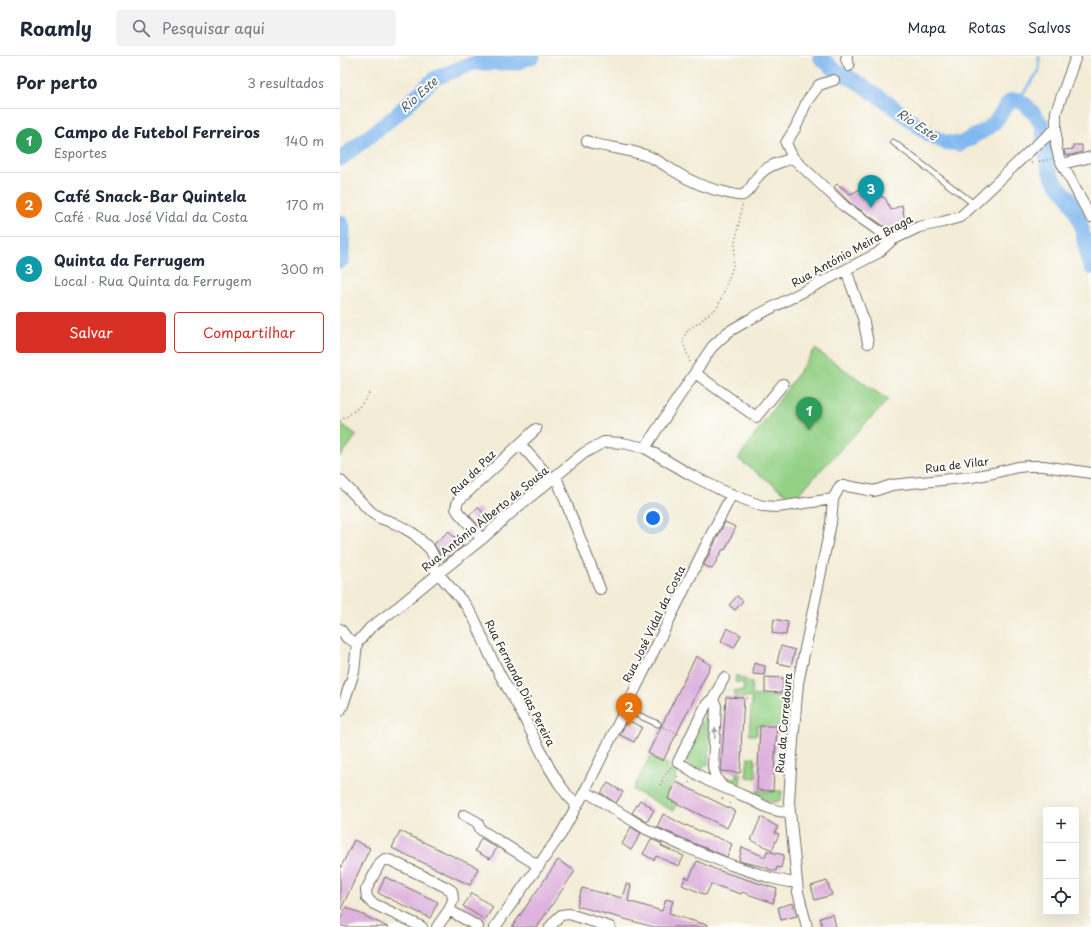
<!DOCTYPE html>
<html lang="pt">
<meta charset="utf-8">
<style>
body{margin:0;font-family:"Playpen Sans",sans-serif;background:#f2f2f3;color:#1f2937}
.controls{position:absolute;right:12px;bottom:12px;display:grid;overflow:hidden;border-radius:4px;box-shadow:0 4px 16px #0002}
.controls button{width:36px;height:36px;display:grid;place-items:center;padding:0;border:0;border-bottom:1px solid #e0e1e3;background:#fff;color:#1f2937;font:20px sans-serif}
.you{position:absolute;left:313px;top:462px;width:14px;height:14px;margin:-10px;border:3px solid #fff;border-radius:50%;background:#1a73e8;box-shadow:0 0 0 6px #1a73e833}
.badge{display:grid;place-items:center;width:26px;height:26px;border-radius:50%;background:#d93025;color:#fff;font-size:13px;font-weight:700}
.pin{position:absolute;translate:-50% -33px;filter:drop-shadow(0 1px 2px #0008)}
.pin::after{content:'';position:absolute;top:21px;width:14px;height:12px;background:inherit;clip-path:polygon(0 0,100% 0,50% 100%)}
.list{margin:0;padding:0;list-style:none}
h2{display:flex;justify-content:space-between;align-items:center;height:52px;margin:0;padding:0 16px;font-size:17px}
h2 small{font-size:13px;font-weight:400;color:#747a83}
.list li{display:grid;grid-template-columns:26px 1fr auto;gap:12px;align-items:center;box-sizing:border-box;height:64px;padding:0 16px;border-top:1px solid #e0e1e3}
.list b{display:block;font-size:15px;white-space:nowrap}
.list p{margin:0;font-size:13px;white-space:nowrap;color:#747a83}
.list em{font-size:13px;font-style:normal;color:#747a83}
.actions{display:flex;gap:8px;padding:12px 16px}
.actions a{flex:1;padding:9px 0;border:1px solid #d93025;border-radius:4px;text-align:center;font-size:14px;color:#d93025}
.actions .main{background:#d93025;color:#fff}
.icon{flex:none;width:22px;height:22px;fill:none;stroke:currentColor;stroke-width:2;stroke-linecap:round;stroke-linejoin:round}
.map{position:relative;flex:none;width:751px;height:871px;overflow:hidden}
header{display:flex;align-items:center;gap:24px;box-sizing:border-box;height:56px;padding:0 20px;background:#fff;border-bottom:1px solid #e0e1e3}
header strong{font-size:19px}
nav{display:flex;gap:22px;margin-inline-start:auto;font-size:14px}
.search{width:280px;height:36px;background:#f2f2f3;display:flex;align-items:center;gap:10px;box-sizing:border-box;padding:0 14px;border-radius:4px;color:#747a83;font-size:15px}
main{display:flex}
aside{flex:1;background:#fff}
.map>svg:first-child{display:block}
.green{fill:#94d187;stroke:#607e59}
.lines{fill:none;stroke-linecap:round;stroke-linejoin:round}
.stream{stroke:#81b8f0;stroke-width:2.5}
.river{stroke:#81b8f0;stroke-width:15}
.building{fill:#deb4de}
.service-casing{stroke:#716f67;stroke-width:7}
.minor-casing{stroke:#716f67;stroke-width:12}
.path{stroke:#716f67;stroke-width:1.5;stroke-dasharray:1 3;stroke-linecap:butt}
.service{stroke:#fff;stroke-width:5}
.minor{stroke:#fff;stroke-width:10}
.oneway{fill:#a0a0a0}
.labels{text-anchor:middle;stroke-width:4;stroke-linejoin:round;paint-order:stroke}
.street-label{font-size:11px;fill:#2b2b2b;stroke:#fdfcf7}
.water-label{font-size:12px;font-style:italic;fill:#495c70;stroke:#fdfcf7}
</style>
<header>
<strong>Roamly</strong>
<div class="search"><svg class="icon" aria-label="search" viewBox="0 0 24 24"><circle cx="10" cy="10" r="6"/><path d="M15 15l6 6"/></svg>Pesquisar aqui</div>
<nav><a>Mapa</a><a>Rotas</a><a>Salvos</a></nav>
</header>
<main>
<aside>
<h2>Por perto<small>3 resultados</small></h2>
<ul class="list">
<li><span class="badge" style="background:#2e9e5b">1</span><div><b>Campo de Futebol Ferreiros</b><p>Esportes</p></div><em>140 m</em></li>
<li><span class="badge" style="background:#e8710a">2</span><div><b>Café Snack-Bar Quintela</b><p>Café · Rua José Vidal da Costa</p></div><em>170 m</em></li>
<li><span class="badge" style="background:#0f9aa8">3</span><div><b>Quinta da Ferrugem</b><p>Local · Rua Quinta da Ferrugem</p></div><em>300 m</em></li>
</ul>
<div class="actions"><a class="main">Salvar</a><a>Compartilhar</a></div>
</aside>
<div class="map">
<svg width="751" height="871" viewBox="0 0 751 871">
<rect width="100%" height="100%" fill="#fdfcf7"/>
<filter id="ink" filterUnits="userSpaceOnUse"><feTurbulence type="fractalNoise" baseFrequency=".025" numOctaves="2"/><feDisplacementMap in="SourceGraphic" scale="8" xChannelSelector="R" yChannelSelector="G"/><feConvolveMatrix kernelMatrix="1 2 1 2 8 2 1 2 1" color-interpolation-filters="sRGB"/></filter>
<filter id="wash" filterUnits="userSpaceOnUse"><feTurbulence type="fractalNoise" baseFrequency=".012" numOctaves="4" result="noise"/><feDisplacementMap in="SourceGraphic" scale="16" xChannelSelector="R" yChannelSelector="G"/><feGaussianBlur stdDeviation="0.9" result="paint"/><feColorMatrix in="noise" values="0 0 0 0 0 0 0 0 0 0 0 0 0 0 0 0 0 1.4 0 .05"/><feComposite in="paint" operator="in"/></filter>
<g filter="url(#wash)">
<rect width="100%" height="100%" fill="#f3ecd6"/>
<!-- green -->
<path class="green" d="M475 293 548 344 461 435 455 446 444 445 448 439 398 403Z
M0 367 17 379 0 401Z
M396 619 412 627V639L448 641 446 671 417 670V679H409L412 642 403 641V642H394L395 634 403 635 404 627 395 626Z
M369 652 372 653 368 709 366 708 363 711 364 713C356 715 347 710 345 702Z
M310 700 329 709 319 729 322 730 332 711 339 715 325 741 337 747 333 755 293 734Z
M408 701 415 702V711L416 712V722L406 721Z
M396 716 400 717 401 718 400 730 384 722H396Z
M417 734 428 736 429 735H442L441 743C433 750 425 743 417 739Z"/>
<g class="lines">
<!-- stream -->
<path class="stream" d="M678 44 699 15V0"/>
<!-- river -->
<path class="river" d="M480 0 481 2 496 15 516 25 544 44 590 79 604 86 620 88 645 74 655 66 666 50 672 44H678L686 49 695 59 702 69 707 107 711 119 719 131 728 140 736 156 741 168 748 204 751 211
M0 103 55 60 95 22 134 7H176L193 0
M0 166 3 172 2 203 0 205"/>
</g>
<g id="blocks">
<!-- building -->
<path class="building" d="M733 89H742V96L731 99H725L724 94 733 93Z
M497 128 511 138 520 133 529 134 545 142 551 154 562 149 566 170 556 175 553 172 551 175 509 146 494 131Z
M138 451 148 462 139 470 129 459Z
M385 466 396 471 385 494 383 493 372 513 364 509Z
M109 475 114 481 115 480 123 490 103 505 100 501V498L94 488Z
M397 540 403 545 395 554 389 549Z
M434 563 448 566 446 579 432 577Z
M387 572 401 579 394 592 381 585Z
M441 590 455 594 451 610 437 607Z
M356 600 371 609 323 705 308 697Z
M414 607 425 610 424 619 413 618Z
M425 621 443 622 442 637 425 636Z
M386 641 404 642 401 692H402L400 717 381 715Z
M287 664 302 671 294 686 280 679Z
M420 670H437L433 735 417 734Z
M336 726 395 755 387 772 328 743Z
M268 727 283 736 276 747 261 737Z
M300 744 311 751 310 752 314 754 307 766 292 757Z
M323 758 346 770V769L373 781 374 780 392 788 387 801 346 784 317 771Z
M421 761 438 771 435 777 439 778 432 794 411 784Z
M291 771 301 777 291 794 282 788Z
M60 775 138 812 130 829 52 792Z
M141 782 157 792 150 803 135 795Z
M311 783 322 788 321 790 344 800 339 810 316 800 314 804 303 798Z
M14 784 30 792 0 855V813Z
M402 791 425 801 427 795 444 799 441 812 437 811 436 815 428 813V812L399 805Z
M218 804 235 815 197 871H172Z
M357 805 377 814 437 833 433 847 402 836 401 838 371 828 366 839 342 829 346 821 349 823Z
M45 821 98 846 90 862 38 837Z
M487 825 492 839 475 844 471 830Z
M286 828 291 829 288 845 322 855 326 843 333 845 329 857 333 858 332 859 368 869V871H314L237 850 242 832 282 842Z
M132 837 153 851 145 864 123 850Z
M453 847 457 860 441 864 438 851Z
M6 851 48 871H5L0 869V864Z
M493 858 496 871H482L480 862Z"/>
</g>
</g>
<g filter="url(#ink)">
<use href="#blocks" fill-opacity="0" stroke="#716f67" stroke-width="1"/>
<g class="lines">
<!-- service casing -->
<g class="service-casing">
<path id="service" d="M553 86 634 148
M285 653 318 668"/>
</g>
<!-- minor casing -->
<g class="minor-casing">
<path id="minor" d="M507 0 506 3 509 10
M736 0 716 56V89L719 102 744 149 751 161
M494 24 479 29 467 45 456 71 446 87 453 102 505 151 552 184
M247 85 254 88C273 92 292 94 310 101 319 105 326 110 334 115 351 126 368 133 388 137 392 138 398 140 403 139 411 135 414 124 420 118 428 109 441 106 453 102
M722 108 751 101
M506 214 523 262 528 287
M355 317 416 361 443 328
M196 373 180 388 212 424
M305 392 312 381 372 291 388 276 412 262 538 197 552 184 579 171 603 166 620 161 628 154 695 90 716 73
M216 421 260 533
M0 424 31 456 40 462 54 467 64 472 74 478 90 493 94 501V510L95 514 125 548 135 564 149 597 160 619 177 648 210 713 218 726 228 740 237 749
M142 483 118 456 116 452 118 445 180 388
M0 573 7 582 17 587
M384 622 373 643 370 645 366 649 338 706C350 713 362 723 375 728 385 732 395 736 404 740 420 747 432 757 450 756
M373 643 376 650 373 710C374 719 377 724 382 730
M0 655 3 649 14 616 17 587 30 572 58 551 105 512 142 483 180 449 244 397 264 386 283 387 305 392 351 419 385 436 422 450 437 451 493 443
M245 735 306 773 343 790 391 809 431 822 449 826H457
M124 759 137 766 141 774 199 810
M109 854 138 871
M82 871 32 847 27 842 26 834 40 807 45 803 52 805 106 831 112 835 113 844 109 854 97 871
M155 871 221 778 245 735 371 479 392 438
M210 871 216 864 221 859 229 858 270 871
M467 871 458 836 449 746 452 697 458 627 491 467 493 443 500 430H507L534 435 552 429 632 421 653 417 678 411 688 410H703L751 417"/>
</g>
<!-- path -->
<path class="path" d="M691 107 711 103
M350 306 343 286 346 277 349 273 360 266 366 260 377 252 383 238 393 210 395 187 401 156 402 149
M0 365C12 357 23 350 29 337
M403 642H410
M323 671 341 679
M337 721 338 720
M349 727 350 726
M320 729 330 711
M382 743V742
M390 748 391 746"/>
<!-- service -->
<use href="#service" class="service"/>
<!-- minor -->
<use href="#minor" class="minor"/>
</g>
<!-- one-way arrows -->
<defs><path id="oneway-solid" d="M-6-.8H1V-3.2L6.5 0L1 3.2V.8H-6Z"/></defs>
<use class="oneway" href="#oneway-solid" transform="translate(375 677) rotate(-87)"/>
</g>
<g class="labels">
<!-- street labels -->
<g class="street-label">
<text transform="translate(512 195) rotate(-29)" y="4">Rua António Meira Braga</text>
<text transform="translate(617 409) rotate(-7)" y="4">Rua de Vilar</text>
<text transform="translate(133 417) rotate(-45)" y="4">Rua da Paz</text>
<text transform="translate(145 463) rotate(-39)" y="4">Rua António Alberto de Sousa</text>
<text transform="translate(314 568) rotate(-64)" y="4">Rua José Vidal da Costa</text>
<text transform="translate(180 627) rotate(63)" y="4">Rua Fernando Dias Pereira</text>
<text transform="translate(444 667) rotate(-85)" y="4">Rua da Corredoura</text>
</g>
<!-- water labels -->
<g class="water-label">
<text transform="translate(79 39) rotate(-42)" y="4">Rio Este</text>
<text transform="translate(577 69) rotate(34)" y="4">Rio Este</text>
</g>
</g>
</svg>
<div class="controls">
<button>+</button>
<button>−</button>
<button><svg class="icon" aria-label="locate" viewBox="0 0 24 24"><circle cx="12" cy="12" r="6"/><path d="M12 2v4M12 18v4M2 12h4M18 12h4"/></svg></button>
</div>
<div class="you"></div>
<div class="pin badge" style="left:469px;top:374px;background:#2e9e5b">1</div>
<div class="pin badge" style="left:289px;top:670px;background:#e8710a">2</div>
<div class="pin badge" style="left:531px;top:152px;background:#0f9aa8">3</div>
</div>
</main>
